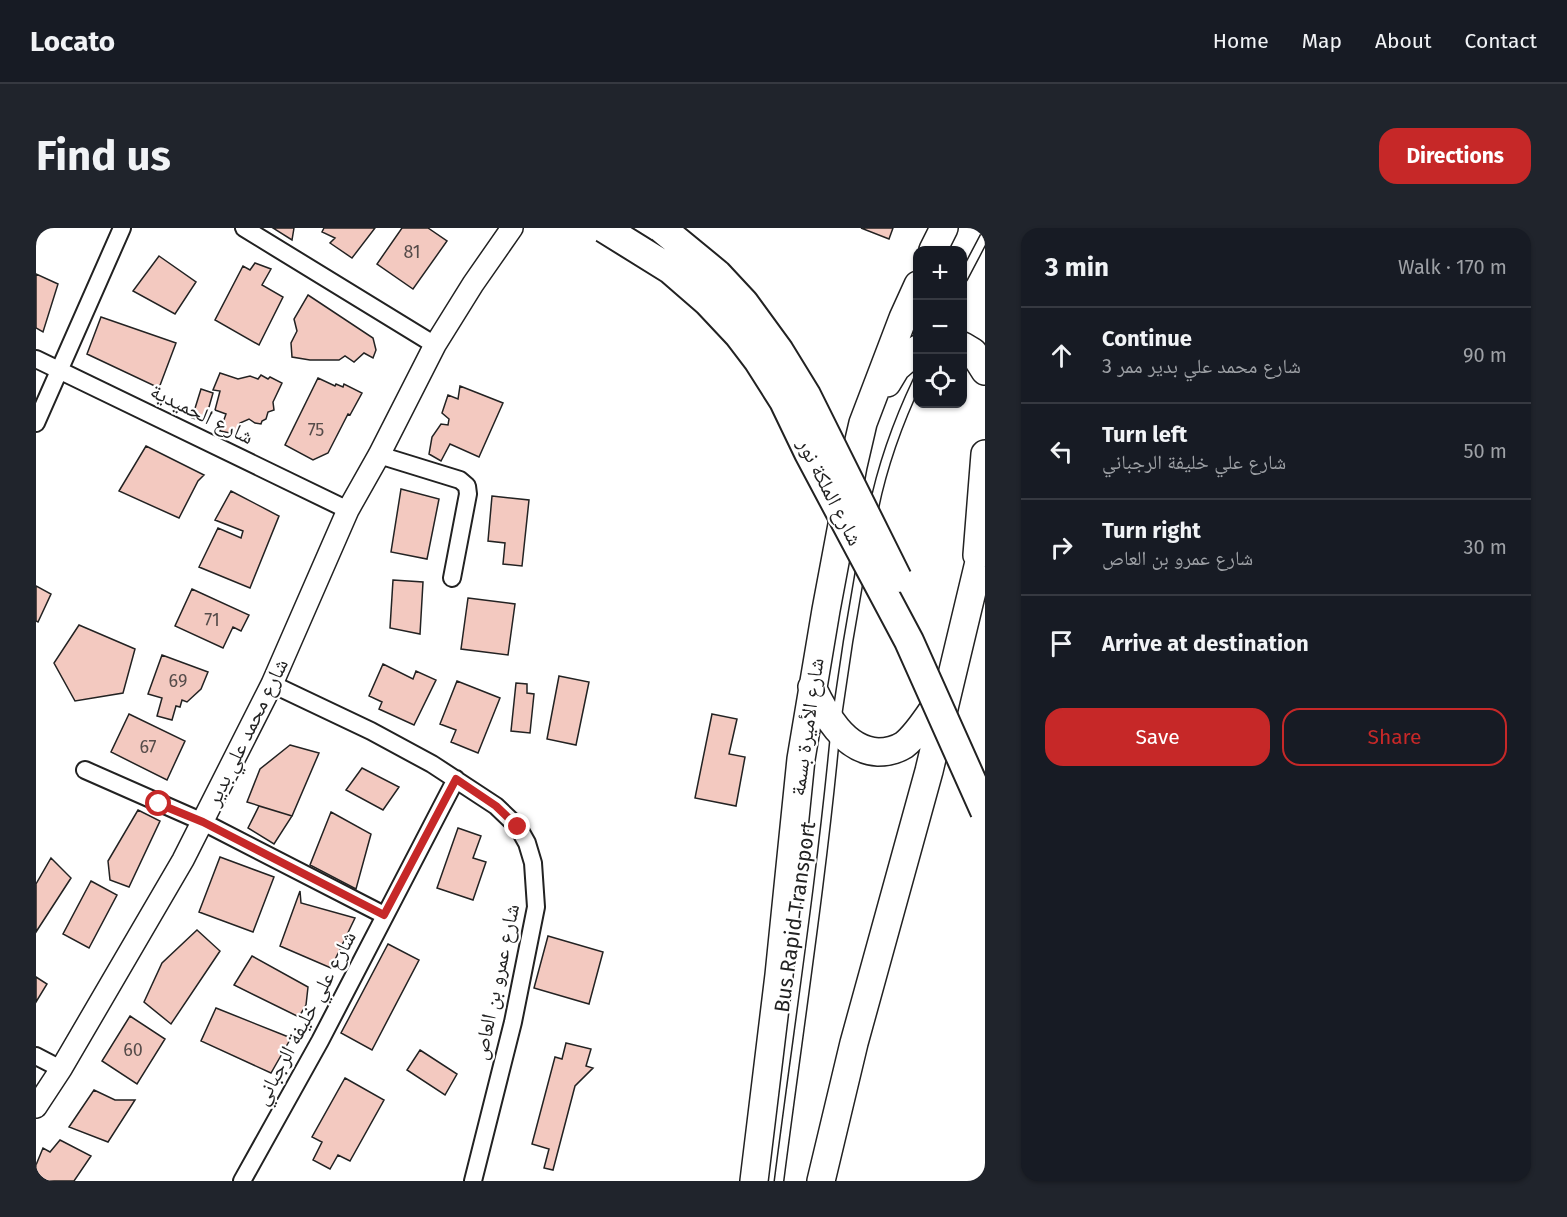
<!DOCTYPE html>
<meta charset="utf-8">
<style>
body{margin:0;font-family:"Fira Sans","Noto Naskh Arabic",sans-serif;background:#20242c;color:#f1f3f6}
.controls{position:absolute;right:18px;top:18px;display:grid;overflow:hidden;border-radius:12px;box-shadow:0 2px 4px #0004}
.controls button{width:54px;height:54px;display:grid;place-items:center;padding:0;border:0;border-bottom:2px solid #363941;background:#171b24;color:#f1f3f6;font:30px sans-serif}
.stop{position:absolute;width:18px;height:18px;margin:-14px;border:4px solid #c62828;border-radius:50%;background:#fff}
.stop.end{background:#c62828;border-color:#fff;box-shadow:0 2px 6px #0008}
.list{margin:0;padding:0;list-style:none}
h2{display:flex;justify-content:space-between;align-items:center;height:78px;margin:0;padding:0 24px;font-size:26px}
h2 small{font-size:20px;font-weight:400;color:#9ea1a6}
.list li{display:grid;grid-template-columns:39px 1fr auto;gap:18px;align-items:center;box-sizing:border-box;height:96px;padding:0 24px;border-top:2px solid #363941}
.list b{display:block;font-size:22px;white-space:nowrap}
.list p{margin:0;font-size:20px;white-space:nowrap;color:#9ea1a6}
.list em{font-size:20px;font-style:normal;color:#9ea1a6}
.actions{display:flex;gap:12px;padding:18px 24px}
.actions a{flex:1;padding:14px 0;border:2px solid #c62828;border-radius:18px;text-align:center;font-size:21px;color:#c62828}
.actions .main{background:#c62828;color:#fff}
.icon{flex:none;width:33px;height:33px;fill:none;stroke:currentColor;stroke-width:2;stroke-linecap:round;stroke-linejoin:round}
.map{position:relative;flex:none;width:949px;height:953px;overflow:hidden;border-radius:18px}
header{display:flex;align-items:center;gap:36px;box-sizing:border-box;height:84px;padding:0 30px;background:#171b24;border-bottom:2px solid #363941}
header strong{font-size:28px}
nav{display:flex;gap:33px;margin-inline-start:auto;font-size:21px}
.intro{display:flex;align-items:center;justify-content:space-between;box-sizing:border-box;height:144px;padding:0 36px}
h1{margin:0;font-size:42px}
.button{padding:15px 27px;border-radius:18px;background:#c62828;color:#fff;font-size:21px;font-weight:700}
main{display:flex;gap:36px;padding:0 36px}
aside{flex:1;background:#171b24;border-radius:18px;box-shadow:0 2px 4px #0004}
.map>svg:first-child{display:block}
.building{fill:#f3c9c0;stroke:#222;stroke-width:1.5}
.lines{fill:none;stroke-linecap:round;stroke-linejoin:round}
.service-casing{stroke:#222;stroke-width:11}
.minor-casing{stroke:#222;stroke-width:20}
.tertiary-casing{stroke:#222;stroke-width:24}
.primary-casing{stroke:#222;stroke-width:30}
.service{stroke:#fff;stroke-width:8}
.minor{stroke:#fff;stroke-width:16}
.tertiary{stroke:#fff;stroke-width:21}
.primary{stroke:#fff;stroke-width:27}
.trunk-bridge-casing{stroke:#222;stroke-width:32;stroke-linecap:butt}
.trunk-bridge{stroke:#fff;stroke-width:28}
.route{stroke:#c62828;stroke-width:8}
.labels{text-anchor:middle;stroke-width:4.5;stroke-linejoin:round;paint-order:stroke}
.number-label{font-size:18px;fill:#564c4a}
.street-label{font-size:21px;fill:#222;stroke:#fff}
</style>
<header>
<strong>Locato</strong>
<nav><a>Home</a><a>Map</a><a>About</a><a>Contact</a></nav>
</header>
<div class="intro"><h1>Find us</h1><a class="button">Directions</a></div>
<main>
<div class="map">
<svg width="949" height="953" viewBox="0 0 949 953">
<rect width="100%" height="100%" fill="#fff"/>
<!-- building -->
<path class="building" d="M237 0H258L256 12Z
M288 0H339L316 30 294 15 299 10 286 4Z
M366 0H392L411 13 377 61 341 36Z
M825 0H857L853 11Z
M123 28 160 54 139 86 97 63Z
M219 35 235 41 226 57 247 69 223 117 179 92 207 38 214 42Z
M0 46 22 56 7 104 0 100Z
M272 67 337 110 340 122 337 130 328 125 318 134 309 128 303 132H274L256 129 255 115 261 103 258 91Z
M65 89 140 115 123 160 51 126Z
M184 145 202 151 214 148 222 151 225 147 232 151 234 149 246 155 237 174 238 182 232 184 230 191 226 193 225 196 219 195 213 191 204 195 199 206 184 203 190 186 179 182 184 163 177 162Z
M282 150 299 158 300 156 307 159 308 156 326 165 314 187 312 186 292 225 277 232 249 217Z
M424 158 467 175 443 229 414 216 405 233 393 226 396 209 405 196 412 197 413 191 406 185 412 167 422 171Z
M165 161 177 165 169 193 156 190Z
M110 218 168 247 162 253 143 290 83 263Z
M365 261 403 271 391 331 355 324Z
M195 263 243 288 214 360 163 339 182 300 205 310 207 303 179 292Z
M456 268 493 272 486 338 467 336 469 315 452 313Z
M357 352 387 354 384 406 354 400Z
M0 358 15 366 2 394 0 393Z
M156 361 213 387 205 403 197 399 187 420 139 398Z
M432 370 479 376 472 427 425 421Z
M43 397 99 421 87 465 39 473 18 435Z
M126 427 172 444 165 461 151 474 146 472 144 479 140 478 136 492 121 488 126 470 112 466Z
M347 436 377 451 380 443 400 452 378 497 343 481 346 474 333 468Z
M523 448 553 454 540 517 511 511Z
M421 453 464 470 442 525 415 514 420 502 404 496Z
M480 455 491 456V465L498 466 494 505 475 503Z
M93 486 149 513 131 552 75 524Z
M676 486 701 491 693 526 709 529 700 578 659 570Z
M254 517 283 525 256 588 211 574 224 541Z
M326 540 363 559 347 582 310 562Z
M223 578 256 588 238 616 212 600Z
M102 582 124 593 93 659 74 652 72 633Z
M295 584 335 606 320 661 274 637Z
M422 600 445 608 437 630 450 634 437 672 401 660Z
M184 629 238 649 217 704 163 684Z
M15 630 35 650 0 704V656Z
M55 653 81 667 53 720 27 706Z
M264 663 265 675 319 690 295 740 244 718Z
M161 702 184 723 135 796 108 774 126 735Z
M512 708 567 724 553 776 498 760Z
M352 716 383 732 336 822 305 805Z
M216 728 272 759 270 777 263 789 198 757Z
M0 749 11 756 0 774Z
M180 780 255 810 235 845 165 813Z
M94 788 129 811 101 856 66 833Z
M530 815 555 821 550 838 557 840 539 858 517 942 508 940 513 921 496 916 519 829 526 831Z
M384 822 421 846 409 867 371 842Z
M309 850 348 872 314 933 302 927 294 941 277 932 286 914 276 909Z
M58 862 79 872H99L72 914 33 899Z
M24 912 55 928 38 953H0V937L7 920 14 924Z"/>
<g class="lines">
<!-- service casing -->
<g class="service-casing">
<path id="service" d="M927 50 949 8
M837 284C846 239 862 194 882 152
M801 488 812 414 825 338
M743 953C762 804 785 656 799 507"/>
</g>
<!-- minor casing -->
<g class="minor-casing">
<path id="minor" d="M208 0 399 117
M0 131 312 282
M0 195 86 0
M343 227 424 252 431 258 432 266 416 350
M236 456 335 503 396 536 460 578 482 599 491 615 497 635 500 679 477 794 437 953
M49 542 167 594 348 687
M0 828 25 841
M206 953 284 813 420 551"/>
</g>
<!-- tertiary casing -->
<g class="tertiary-casing">
<path id="tertiary" d="M0 879 25 841 147 632 236 456 312 282 343 227 399 117 437 56 476 0"/>
</g>
<!-- primary casing -->
<g class="primary-casing">
<path id="primary" d="M897 22 908 0
M927 118 937 124 949 143
M851 155 860 140 882 121
M941 327 949 226
M776 459C789 486 808 522 842 524 851 524 860 522 868 517 883 505 894 485 905 470
M718 953 743 747 765 531 790 382 817 238 827 195 867 90 882 57
M785 953 818 815 893 543 949 309"/>
</g>
<!-- service -->
<use href="#service" class="service"/>
<!-- minor -->
<use href="#minor" class="minor"/>
<!-- tertiary -->
<use href="#tertiary" class="tertiary"/>
<!-- primary -->
<use href="#primary" class="primary"/>
<!-- trunk-bridge casing -->
<g class="trunk-bridge-casing">
<path id="trunk-bridge" d="M568 0 634 41 672 74 703 107 722 132 748 173 773 225 873 413 949 583
M625 0 681 46 708 75 743 123 770 167 861 350"/>
</g>
<!-- trunk-bridge -->
<use href="#trunk-bridge" class="trunk-bridge"/>
</g>
<g class="lines">
<!-- route -->
<path class="route" d="M123 576 167 594 348 687 420 551 460 578 482 599"/>
</g>
<g class="labels">
<!-- number labels -->
<g class="number-label">
<text x="376" y="30">81</text>
<text x="280" y="208">75</text>
<text x="176" y="398">71</text>
<text x="142" y="459">69</text>
<text x="112" y="525">67</text>
<text x="97" y="828">60</text>
</g>
<!-- street labels -->
<g class="street-label">
<text transform="translate(166 186) rotate(26)" y="7">شارع الحميدية</text>
<text transform="translate(794 264) rotate(63)" y="7">شارع الملكة نور</text>
<text transform="translate(771 499) rotate(-82)" y="7">شارع الأميرة بسمة</text>
<text transform="translate(211 504) rotate(-64)" y="7">شارع محمد علي بدير</text>
<text transform="translate(759 689) rotate(-82)" y="7">Bus Rapid Transport</text>
<text transform="translate(460 754) rotate(-78)" y="7">شارع عمرو بن العاص</text>
<text transform="translate(269 790) rotate(-62)" y="7">شارع علي خليفة الرجباني</text>
</g>
</g>
</svg>
<div class="controls">
<button>+</button>
<button>−</button>
<button><svg class="icon" aria-label="locate" viewBox="0 0 24 24"><circle cx="12" cy="12" r="6"/><path d="M12 2v4M12 18v4M2 12h4M18 12h4"/></svg></button>
</div>
<div class="stop" style="left:123px;top:576px"></div>
<div class="stop end" style="left:482px;top:599px"></div>
</div>
<aside>
<h2>3 min<small>Walk · 170 m</small></h2>
<ul class="list">
<li><svg class="icon" aria-label="ahead" viewBox="0 0 24 24"><path d="M12 20V5M6 11l6-6 6 6"/></svg><div><b>Continue</b><p>شارع محمد علي بدير ممر 3</p></div><em>90 m</em></li>
<li><svg class="icon" aria-label="left" viewBox="0 0 24 24"><path d="M17 20v-9H6M10 6l-5 5 5 5"/></svg><div><b>Turn left</b><p>شارع علي خليفة الرجباني</p></div><em>50 m</em></li>
<li><svg class="icon" aria-label="right" viewBox="0 0 24 24"><path d="M7 20v-9h11M14 6l5 5-5 5"/></svg><div><b>Turn right</b><p>شارع عمرو بن العاص</p></div><em>30 m</em></li>
<li><svg class="icon" aria-label="arrive" viewBox="0 0 24 24"><path d="M6 21V4h12l-3 4 3 4H6"/></svg><div><b>Arrive at destination</b></div></li>
</ul>
<div class="actions"><a class="main">Save</a><a>Share</a></div>
</aside>
</main>
